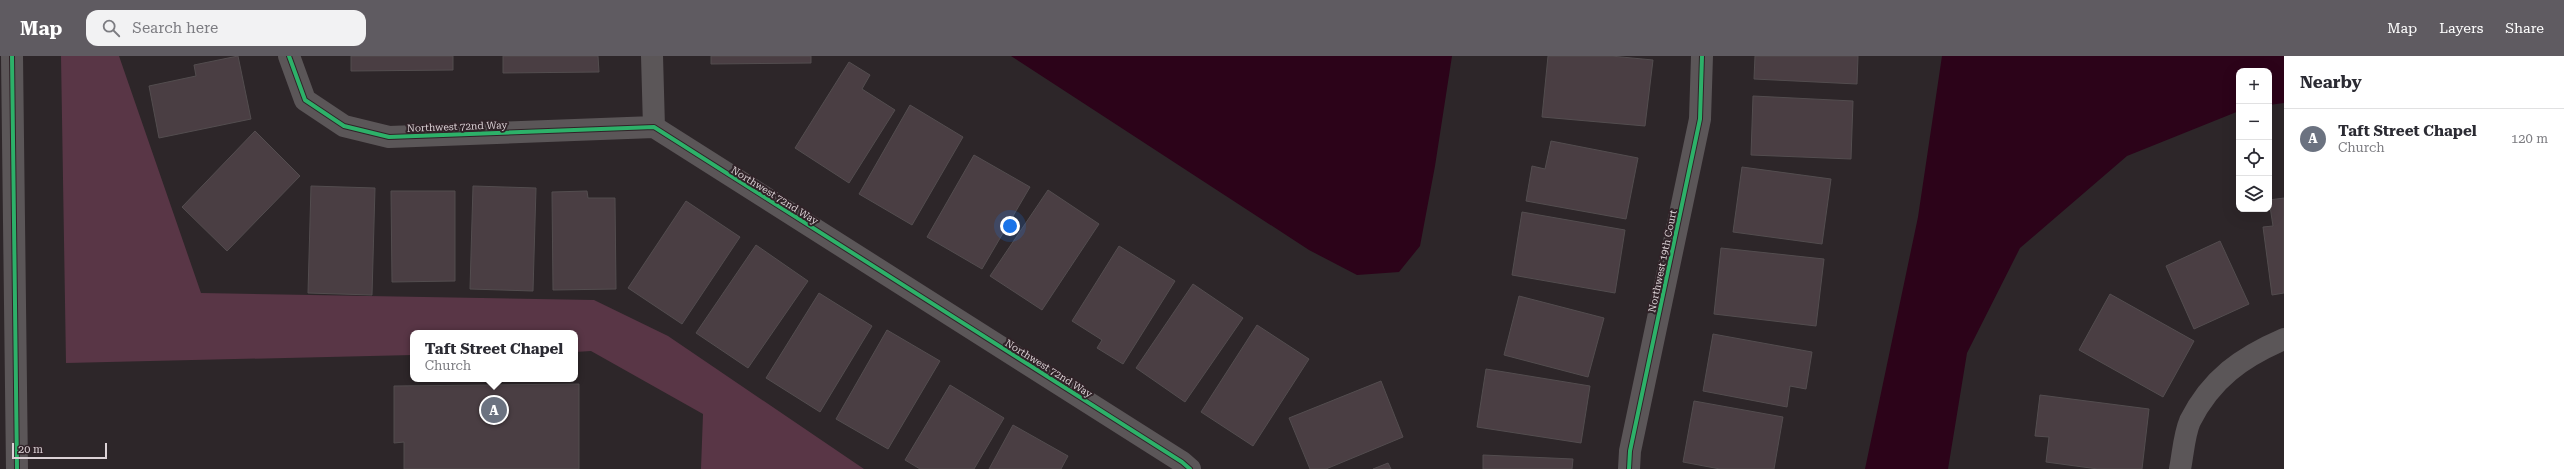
<!DOCTYPE html>
<meta charset="utf-8">
<style>
body{margin:0;font-family:"Roboto Serif",serif;background:#f2f2f3;color:#2b2b33}
.controls{position:absolute;right:12px;top:12px;display:grid;overflow:hidden;border-radius:8px;box-shadow:0 4px 16px #0002}
.controls button{width:36px;height:36px;display:grid;place-items:center;padding:0;border:0;border-bottom:1px solid #e1e1e2;background:#fff;color:#2b2b33;font:20px sans-serif}
.scale{position:absolute;left:12px;bottom:10px;width:95px;box-sizing:border-box;padding-left:4px;border:2px solid #dcd2d6;border-top:0;font-size:11px;line-height:14px;white-space:nowrap;color:#dcd2d6;-webkit-text-stroke:3px #302328;paint-order:stroke}
.you{position:absolute;left:1010px;top:170px;width:14px;height:14px;margin:-10px;border:3px solid #fff;border-radius:50%;background:#1a73e8;box-shadow:0 0 0 6px #1a73e833}
.badge{display:grid;place-items:center;width:26px;height:26px;border-radius:50%;background:#5f5b61;color:#fff;font-size:13px;font-weight:700}
.pin{position:absolute;translate:-50% -50%;border:2px solid #fff;box-shadow:0 1px 4px #0006}
.popup{position:absolute;left:410px;top:274px;width:168px;height:52px;box-sizing:border-box;display:grid;place-content:center;border-radius:8px;background:#fff;filter:drop-shadow(0 1px 3px #0005);font-size:13px;white-space:nowrap;color:#7c7c81}
.popup b{font-size:15px;color:#2b2b33}
.popup::after{content:'';position:absolute;left:50%;top:100%;margin-left:-8px;border:8px solid transparent;border-top-color:#fff}
.list{margin:0;padding:0;list-style:none}
h2{display:flex;justify-content:space-between;align-items:center;height:52px;margin:0;padding:0 16px;font-size:17px}
h2 small{font-size:13px;font-weight:400;color:#7c7c81}
.list li{display:grid;grid-template-columns:26px 1fr auto;gap:12px;align-items:center;box-sizing:border-box;height:60px;padding:0 16px;border-top:1px solid #e1e1e2}
.list b{display:block;font-size:15px;white-space:nowrap}
.list p{margin:0;font-size:13px;white-space:nowrap;color:#7c7c81}
.list em{font-size:13px;font-style:normal;color:#7c7c81}
.icon{flex:none;width:22px;height:22px;fill:none;stroke:currentColor;stroke-width:2;stroke-linecap:round;stroke-linejoin:round}
.map{position:relative;flex:none;width:2284px;height:413px;overflow:hidden}
header{display:flex;align-items:center;gap:24px;box-sizing:border-box;height:56px;padding:0 20px;background:#5f5b61;color:#fff}
header strong{font-size:19px}
nav{display:flex;gap:22px;margin-inline-start:auto;font-size:14px}
.search{width:280px;height:36px;background:#f2f2f3;display:flex;align-items:center;gap:10px;box-sizing:border-box;padding:0 14px;border-radius:12px;color:#7c7c81;font-size:15px}
main{display:flex}
aside{flex:1;background:#fff}
.map>svg:first-child{display:block}
.green{fill:#593646}
.water{fill:#2c0319}
.building{fill:#4a3e43;stroke:#534d4f}
.lines{fill:none;stroke-linecap:round;stroke-linejoin:round}
.street{stroke:#5b5658;stroke-width:22}
.secondary{stroke:#5b5658;stroke-width:22}
.cycleway-casing{stroke:#302328;stroke-width:6}
.cycleway{stroke:#2db169;stroke-width:4}
.labels{text-anchor:middle;stroke-width:4;stroke-linejoin:round;paint-order:stroke}
.street-label{font-size:10px;fill:#dcd2d6;stroke:#302328}
</style>
<header>
<strong>Map</strong>
<div class="search"><svg class="icon" aria-label="search" viewBox="0 0 24 24"><circle cx="10" cy="10" r="6"/><path d="M15 15l6 6"/></svg>Search here</div>
<nav><a>Map</a><a>Layers</a><a>Share</a></nav>
</header>
<main>
<div class="map">
<svg width="2284" height="413" viewBox="0 0 2284 413">
<rect width="100%" height="100%" fill="#2d2629"/>
<!-- green -->
<path class="green" d="M61 0H119L201 237 594 244 668 280 864 413H701L703 358 591 295 575 296V277H413V299L66 307Z"/>
<!-- water -->
<path class="water" d="M1011 0H1452L1435 110 1420 190 1399 216 1357 219 1309 194Z
M1942 0H2284V47L2269 49V15H2239V55L2127 100 2020 192 1967 297 1948 413H1865L1918 161Z"/>
<!-- building -->
<path class="building" d="M238 0 251 63 159 82 149 30 196 20 194 9Z
M351 0H453V14L351 15Z
M503 0H598L599 16 503 17Z
M711 0H811V7L711 8Z
M1548 0H1611L1653 4 1645 70 1542 61Z
M1755 0H1858L1857 28 1754 23Z
M849 6 870 19 862 33 895 54 849 127 795 92Z
M1753 40 1853 45 1851 103 1751 99Z
M910 49 963 81 912 169 859 138Z
M255 75 300 120 227 195 182 151Z
M1551 85 1638 102 1626 163 1526 145 1532 110 1545 113Z
M974 99 1030 131 982 213 927 181Z
M1742 111 1831 123 1822 188 1733 176Z
M311 130 375 132 372 239 308 237Z
M473 130 536 132 533 235 470 233Z
M1048 134 1099 168 1042 254 990 220Z
M391 135H455V225L392 226Z
M587 135 588 142H615L616 233 553 234 552 136Z
M2284 142V237L2272 239 2263 171 2273 170 2269 144Z
M686 145 740 181 682 268 628 232Z
M1522 156 1625 174 1615 237 1512 219Z
M2220 185 2249 248 2194 273 2166 210Z
M756 189 808 225 748 312 696 277Z
M1119 190 1175 225 1123 308 1097 292 1102 284 1072 265Z
M1721 192 1824 203 1816 270 1714 258Z
M1193 228 1243 262 1185 346 1136 312Z
M819 237 872 270 820 356 766 322Z
M2110 238 2194 285 2163 341 2079 294Z
M1519 240 1604 262 1588 321 1504 299Z
M1257 269 1309 303 1253 390 1201 356Z
M887 274 940 305 888 393 836 363Z
M1713 278 1812 296 1806 333 1790 330 1787 351 1703 335Z
M1486 313 1590 330 1581 387 1477 371Z
M1381 325 1403 381 1326 413H1310L1289 362Z
M579 328V413H404V386L394 387V330Z
M950 329 1004 362 974 413H920L905 404Z
M2040 339 2149 353 2142 413H2098L2046 406 2049 381 2035 380Z
M1694 345 1783 361 1774 413H1720L1683 406Z
M1013 369 1068 400 1061 413H989Z
M1483 399 1573 403 1572 413H1483Z
M1388 407 1391 413H1373Z"/>
<g class="lines">
<!-- street -->
<path class="street" d="M289 0 305 44 344 70 389 81 654 71 1182 406 1190 413
M652 0 654 71
M1629 413 1630 395 1700 63 1702 0
M2180 413C2183 398 2184 379 2190 365 2211 323 2242 301 2284 283"/>
<!-- secondary -->
<path class="secondary" d="M12 0 17 413"/>
<!-- cycleway casing -->
<g class="cycleway-casing">
<path id="cycleway" d="M12 0 17 413
M289 0 305 44 344 70 389 81 654 71 1182 406 1190 413
M1629 413 1630 395 1700 63 1702 0"/>
</g>
<!-- cycleway -->
<use href="#cycleway" class="cycleway"/>
</g>
<g class="labels">
<!-- street labels -->
<g class="street-label">
<text transform="translate(457 70) rotate(-2)" y="4">Northwest 72nd Way</text>
<text transform="translate(775 139) rotate(32)" y="4">Northwest 72nd Way</text>
<text transform="translate(1662 205) rotate(-78)" y="4">Northwest 19th Court</text>
<text transform="translate(1049 312) rotate(32)" y="4">Northwest 72nd Way</text>
</g>
</g>
</svg>
<div class="controls">
<button>+</button>
<button>−</button>
<button><svg class="icon" aria-label="locate" viewBox="0 0 24 24"><circle cx="12" cy="12" r="6"/><path d="M12 2v4M12 18v4M2 12h4M18 12h4"/></svg></button>
<button><svg class="icon" aria-label="layers" viewBox="0 0 24 24"><path d="M12 4l9 5-9 5-9-5zM3 14l9 5 9-5"/></svg></button>
</div>
<div class="scale">20 m</div>
<div class="you"></div>
<div class="pin badge" style="left:494px;top:354px;background:#6b7280">A</div>
<div class="popup"><b>Taft Street Chapel</b>Church</div>
</div>
<aside>
<h2>Nearby<small></small></h2>
<ul class="list">
<li><span class="badge" style="background:#6b7280">A</span><div><b>Taft Street Chapel</b><p>Church</p></div><em>120 m</em></li>
</ul>
</aside>
</main>
